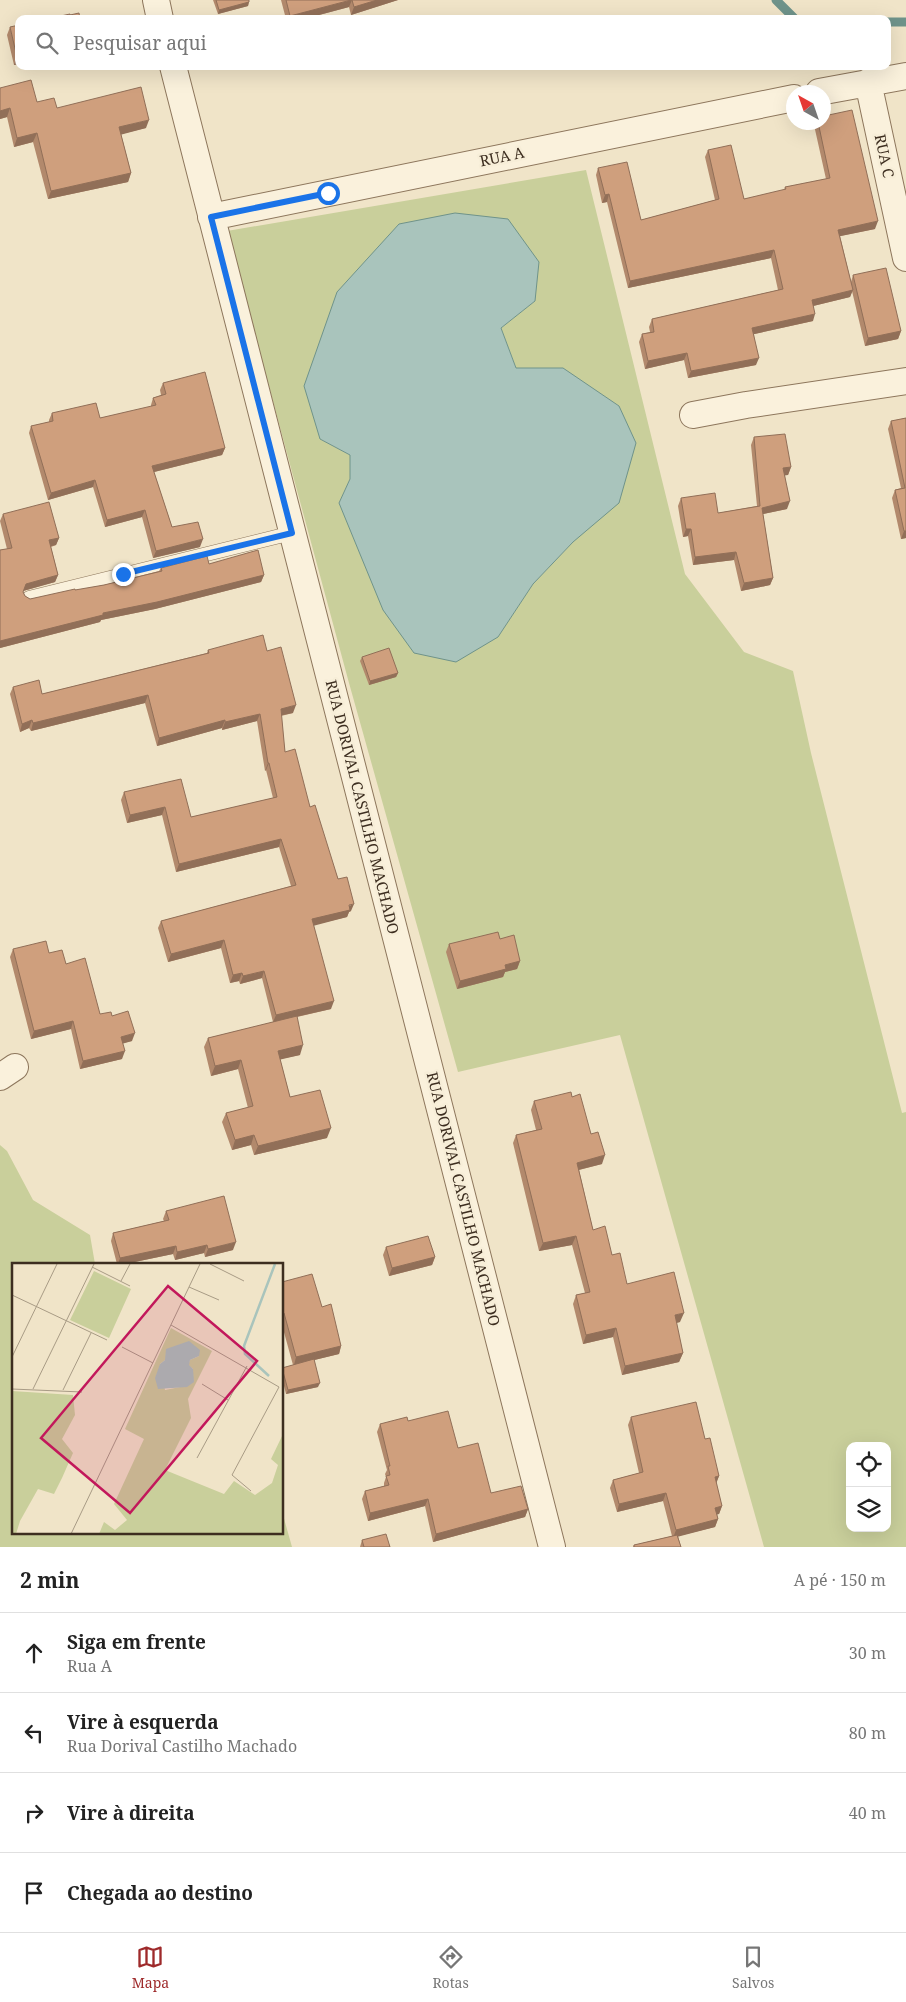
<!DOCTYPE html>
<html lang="pt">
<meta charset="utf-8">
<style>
body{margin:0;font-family:"Noto Serif",serif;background:#f2f2f2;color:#222}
.controls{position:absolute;right:15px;bottom:15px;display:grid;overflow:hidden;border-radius:10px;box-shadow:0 5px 20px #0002}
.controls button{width:45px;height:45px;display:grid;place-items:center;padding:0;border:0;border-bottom:1px solid #e0e0e0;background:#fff;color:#222;font:25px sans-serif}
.compass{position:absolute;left:786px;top:85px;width:45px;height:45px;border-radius:50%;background:#fff;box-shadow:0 5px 20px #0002;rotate:320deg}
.stop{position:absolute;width:15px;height:15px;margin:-11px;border:4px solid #1a73e8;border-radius:50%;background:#fff}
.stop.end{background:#1a73e8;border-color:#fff;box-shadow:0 1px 5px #0008}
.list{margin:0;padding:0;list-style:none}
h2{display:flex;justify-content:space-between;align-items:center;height:65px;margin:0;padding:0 20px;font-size:21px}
h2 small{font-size:16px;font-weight:400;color:#767676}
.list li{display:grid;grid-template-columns:32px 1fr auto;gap:15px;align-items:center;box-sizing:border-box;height:80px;padding:0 20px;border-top:1px solid #e0e0e0}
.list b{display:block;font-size:19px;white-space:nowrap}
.list p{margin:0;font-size:16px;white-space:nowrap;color:#767676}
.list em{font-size:16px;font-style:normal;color:#767676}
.icon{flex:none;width:28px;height:28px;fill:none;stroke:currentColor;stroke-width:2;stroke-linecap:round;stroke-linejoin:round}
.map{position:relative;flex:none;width:906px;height:1547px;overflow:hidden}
.search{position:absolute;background:#fff;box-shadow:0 5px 20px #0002;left:15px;right:15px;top:15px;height:55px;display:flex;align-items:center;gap:12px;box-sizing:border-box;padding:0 18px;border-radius:10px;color:#767676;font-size:19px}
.sheet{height:385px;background:#fff}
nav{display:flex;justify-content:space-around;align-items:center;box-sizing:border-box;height:70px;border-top:1px solid #e0e0e0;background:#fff;font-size:14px;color:#767676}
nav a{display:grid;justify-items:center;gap:2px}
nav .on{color:#9e2a2b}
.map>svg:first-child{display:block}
.green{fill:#c9cf9b;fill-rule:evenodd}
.water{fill:#a9c4bc;stroke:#6f938a}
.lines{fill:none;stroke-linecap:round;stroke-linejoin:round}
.stream{stroke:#6f938a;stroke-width:9}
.service-casing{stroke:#8d765c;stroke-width:15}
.minor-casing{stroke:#8d765c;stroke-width:28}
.service{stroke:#faf1dc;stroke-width:14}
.minor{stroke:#faf1dc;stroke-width:26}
.wall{fill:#b2896c}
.shaded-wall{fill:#916f58}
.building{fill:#cf9f7d;stroke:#916f58}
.route{stroke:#1a73e8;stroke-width:6}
.labels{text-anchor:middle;stroke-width:5;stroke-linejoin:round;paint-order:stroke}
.street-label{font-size:15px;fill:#3d2e20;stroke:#f7eed8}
.inset-river{fill:none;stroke:#a9c4bc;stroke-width:2.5}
.inset-road{fill:none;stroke:#a89b85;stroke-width:1}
.view{fill:#c2185b;fill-opacity:0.15;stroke:#c2185b;stroke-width:2.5}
.inset-edge{fill:none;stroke:#3d2e20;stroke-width:2.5}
</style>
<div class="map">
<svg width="906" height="1547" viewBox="0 0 906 1547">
<rect width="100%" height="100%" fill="#f0e4c8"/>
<!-- green -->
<path class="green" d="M586 170 685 574 744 652 793 671 811 753 902 1113 906 1112V1547H764L620 1035 458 1072 349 683 227 231ZM535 301 501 328 516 368 563 369 619 406 573 542 533 584 498 637 339 503 350 479V455L320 439ZM850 1446H887V1528H850Z
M0 1145 7 1151 33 1200 90 1235 95 1264H14V1533H282L283 1515 292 1547H0Z"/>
<!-- water -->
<path class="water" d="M455 213 508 219 539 262 535 301 501 328 516 368H563L619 406 636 443 619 503 573 542 533 584 498 637 456 662 414 653 383 610 339 503 350 479V455L320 439 304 386 337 292 399 224Z"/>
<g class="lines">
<!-- stream -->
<path class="stream" d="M776 0 795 19
M887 22H906"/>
<!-- service casing -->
<g class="service-casing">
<path id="service" d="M29 598 292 533"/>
</g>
<!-- minor casing -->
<g class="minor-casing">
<path id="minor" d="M156 0 160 19
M173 66 552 1547
M868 82 906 258
M819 92 906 76
M211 217 794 98
M693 415 746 405 906 381
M0 1077 15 1067"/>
</g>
<!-- service -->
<use href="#service" class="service"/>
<!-- minor -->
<use href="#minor" class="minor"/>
</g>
<!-- wall -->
<path class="wall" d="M213 0H249L248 6 218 14Z
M281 0H398L351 15 349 7 304 19H286Z
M10 27 19 64 14 65 7 35Z
M0 88 37 102 57 108 146 128 121 134 131 173 128 182 48 199 33 142 14 147 7 117 0 119Z
M815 122H824L875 229 840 236 851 282 853 275 901 331 898 339 865 346 852 291 850 297 813 306V321L754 334 756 365 688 378 684 360 645 369 639 342 642 334 650 332 649 327 652 319 778 290 771 258 628 288 607 202 602 203 596 175 598 168 641 220 715 200 705 157 708 150 744 199 784 190 785 187 826 179 814 125Z
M163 383 225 448 222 455 154 472 172 527 200 547 153 558 142 517 105 527 93 487 48 500 29 433 31 426 49 422V420L52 413 100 418 151 407V405L153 398 161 395 160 390Z
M906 418V538L901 539 892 498 895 490 901 488 888 429 891 421Z
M754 437 791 467 788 475H785L787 509 763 514 773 578 770 585 741 591 734 560 693 565 688 536 683 537 678 506 681 498 718 513 757 506 751 445Z
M3 514 59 538 56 545 51 547 58 575 55 582 23 591 25 596 30 599 104 585 159 571 161 568 209 564 264 575 261 582 155 609 101 620 100 622 0 648V550L7 549 0 521Z
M208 650 267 651 293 713 281 716 285 752 310 807 351 911 349 912 347 917 313 925 331 1009 297 1017 300 1055 280 1059 290 1097 327 1138 254 1155 251 1145 232 1150 222 1122 226 1113 248 1108 238 1069 211 1076 204 1047 208 1038 273 1022 262 978 240 984 239 981 230 983 221 948 168 962 158 928 161 921 291 886 279 847 176 872 162 815 127 823 121 800 124 792 191 817 273 798 266 770 265 771 257 721 222 730V728L157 746 145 703 31 731 29 728 20 732 10 694 13 687 42 694 207 653Z
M362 657 398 673 396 677 369 685 360 661Z
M449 944 520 961 517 969 505 972 503 977 457 989 446 952Z
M13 949 49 953 66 964 100 1014 112 1016 132 1041 123 1043 122 1059 80 1069 71 1029 31 1039 10 957Z
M572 1097 591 1134 602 1164 579 1170 593 1230 612 1255 627 1284 680 1322 676 1323 683 1353 679 1362 622 1375 613 1337 583 1344 573 1304 576 1295 585 1293 572 1245 539 1251 513 1143 516 1135 536 1130 531 1110 534 1101Z
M166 1211 233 1250 205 1257 204 1253 175 1260 173 1254 125 1264H117L111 1241 113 1233 164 1221 163 1219Z
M386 1247 435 1257 432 1265 389 1276 383 1255Z
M282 1282 322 1307 341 1346 339 1354 314 1360 318 1387 286 1394 282 1378V1368L293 1365 282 1325Z
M631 1417 705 1439 719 1476 716 1483 722 1506 719 1514H717L718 1519 715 1527 678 1536 681 1547H633L634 1545 672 1536 663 1501 617 1512 610 1488 613 1480 639 1473 628 1425Z
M408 1421 458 1448 491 1493 528 1509 525 1517 433 1542 425 1506 368 1521 362 1499 365 1491 384 1486V1483L386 1477 385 1474 387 1470 377 1432 380 1424Z
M362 1540 390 1547H360Z"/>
<!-- shaded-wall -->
<path class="shaded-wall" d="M352 0 349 7 304 19H289L290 16Z
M377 0H398L351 15 354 7Z
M249 2 248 6 218 14 219 10Z
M19 56V64L14 65 17 57Z
M10 108 7 117 0 119V111Z
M149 120 146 128 116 136 119 127Z
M37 133 33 142 14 147 17 138Z
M131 173 128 182 48 199 51 191Z
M609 194 607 202 602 203 605 195Z
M878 221 875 229 836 237 838 230Z
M774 250 771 258 628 288 630 281Z
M853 290 850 297 809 307 812 300Z
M815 314 813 321 750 335 752 328Z
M901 331 898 339 865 346 868 338Z
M687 353 684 360 645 369 648 361Z
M759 358 756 365 688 378 691 371Z
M225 448 222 455 150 473 152 466Z
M791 467 788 475 781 476 783 468Z
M95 480 93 487 48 500 51 493Z
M790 501 787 509 759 515 762 508Z
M145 510 142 517 105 527 107 520Z
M686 529H691L688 536 683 537Z
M904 531H906V538L901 539Z
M59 538 56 545 47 547 49 540Z
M203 539 200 547 153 558 156 551Z
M736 552 734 560 693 565 695 557Z
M58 575 55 582 23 591 26 584Z
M264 575 261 582 155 609 101 620 100 622 0 648V641L103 613Z
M773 578 770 585 741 591 744 583Z
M398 673 396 677 369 685 370 681Z
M148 695 145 703 31 731 33 723Z
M296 705 293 713 278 716 281 709Z
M260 714 257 721 222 730 225 722Z
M32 720 29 728 20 732 22 724Z
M225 720 222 728 157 746 159 738Z
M268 763H269L266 770 265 771Z
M165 807 162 815 127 823 130 815Z
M281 839 279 847 176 872 179 864Z
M354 904 351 911 349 912 347 917 309 927 312 919Z
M224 940 221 948 168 962 171 954Z
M520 961 517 969 505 972 503 977 457 989 460 981 505 965Z
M264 971 262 978 240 984 243 976Z
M242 973 239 981 230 983 233 975Z
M334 1001 331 1009 273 1022 276 1015Z
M73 1021 71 1029 31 1039 34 1031Z
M135 1033 132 1041 118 1045 121 1037Z
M303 1045 300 1055 274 1061 278 1051Z
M125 1051 122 1059 80 1069 83 1061Z
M241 1060 238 1069 211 1076 215 1066Z
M331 1128 327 1138 254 1155 258 1146Z
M254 1135 251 1145 232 1150 235 1140Z
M605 1155 602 1164 574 1171 577 1163Z
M576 1236 572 1245 539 1251 543 1243Z
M236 1242 233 1250 205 1257 208 1249Z
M207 1245 204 1253 175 1260 177 1252Z
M176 1246 173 1254 125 1264H118L120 1258Z
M435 1257 432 1265 389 1276 392 1268Z
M684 1313 680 1322 671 1324 675 1315Z
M616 1328 613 1337 583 1344 586 1335Z
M341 1346 339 1354 294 1365 296 1357Z
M683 1353 679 1362 622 1375 625 1366Z
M320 1383 318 1387 286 1394 288 1390Z
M719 1476 716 1484 715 1477Z
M666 1493 663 1501 617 1512 619 1504Z
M428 1499 425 1506 368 1521 370 1513Z
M722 1506 719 1514 712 1516 715 1508Z
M528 1509 525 1517 433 1542 436 1534Z
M718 1519 715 1527 673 1538 676 1530Z"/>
<!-- building -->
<path class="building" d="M216 0H249V2L219 10Z
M286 0H351L290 16Z
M352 0H377L354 7Z
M79 13 80 19H47L70 14V15Z
M19 25V56L17 57 10 27Z
M31 80 37 102 54 98 57 108 141 87 149 120 119 127 131 173 51 191 37 133 17 138 10 108 0 111V88Z
M852 110 878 221 838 230 853 290 812 300 815 314 752 328 759 358 691 371 687 353 648 361 642 334 654 332 652 319 783 289 774 250 630 281 609 194 605 195 598 168 627 162 641 220 719 199 708 150 731 145 744 199 786 189 785 187 830 178 818 122H824V116Z
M886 268 901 331 868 338 853 275Z
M205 372 225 448 152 466 172 527 198 522 203 539 156 551 145 510 107 520 95 480 51 493 31 426 53 421 52 413 96 403 100 418 156 405 153 398 166 394 163 383Z
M906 418V531H904L895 490 905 488 891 421Z
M785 434 791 467 783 468 790 501 762 508 773 578 744 583 736 552 695 557 691 529H686L681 498 715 493 718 513 760 506 754 437Z
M49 502 59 538 49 540 58 575 26 584 23 592 25 596 30 599 75 589V590L104 585 162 571 161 568 207 556 209 564 258 550 264 575 157 602 103 613V615L0 641V550L12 548 3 514Z
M263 635 267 651 281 647 296 705 281 709 285 752 295 749 310 807 315 805 338 879 347 877 354 904 349 905 350 910 312 919 334 1001 276 1015 264 971 243 976 242 973 233 975 224 940 171 954 161 921 296 885 281 839 179 864 165 807 130 815 124 792 181 779 191 817 277 797 269 763H268L260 714 225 722V720L159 738 148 695 33 723 32 720 22 724 13 687 39 680 42 694 209 653 208 650Z
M389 648 398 673 370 681 362 657Z
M498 932 500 939 514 935 520 961 505 965 506 969 460 981 449 944Z
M46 941 49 953 62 950 66 964 85 958 100 1014 111 1012 112 1016 128 1011 135 1033 121 1037 125 1051 83 1061 73 1021 34 1031 13 949Z
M297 1016 303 1045 278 1051 290 1097 320 1090 331 1128 258 1146 254 1135 235 1140 226 1113 253 1106 241 1060 215 1066 208 1038Z
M571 1092 572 1097 580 1094 591 1134 598 1132 605 1155 577 1163 593 1230 605 1226 612 1255 620 1253 627 1284 674 1272 684 1313 675 1315 683 1353 625 1366 616 1328 586 1335 576 1295 590 1292 576 1236 543 1243 516 1135 542 1129 534 1101Z
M224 1196 236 1242 208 1249 207 1245 177 1252 176 1246 120 1258 113 1233 169 1220 166 1211Z
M428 1236 435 1257 392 1268 386 1247Z
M312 1274 322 1307 331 1304 341 1346 296 1357 284 1313H282V1282Z
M314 1359 320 1383 288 1390 282 1368Z
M696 1402 705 1439 710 1438 719 1476 715 1477 722 1506 715 1508 718 1519 676 1530 666 1493 619 1504 613 1480 643 1472 631 1417Z
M448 1411 458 1448 478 1443 491 1493 521 1486 528 1509 436 1534 428 1499 370 1513 365 1491 389 1485 386 1476 390 1475 388 1466H390L380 1424 407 1417 408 1421Z
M386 1534 390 1547H364L362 1540Z
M677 1535 681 1547H634V1545Z"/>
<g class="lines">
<!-- route -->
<path class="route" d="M123 574 292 533 211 217 328 193"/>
</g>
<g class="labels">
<!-- street labels -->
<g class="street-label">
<text transform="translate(884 156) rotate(78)" y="5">RUA C</text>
<text transform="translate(502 157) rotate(-12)" y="5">RUA A</text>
<text transform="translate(362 807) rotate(76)" y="5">RUA DORIVAL CASTILHO MACHADO</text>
<text transform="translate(463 1199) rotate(76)" y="5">RUA DORIVAL CASTILHO MACHADO</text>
</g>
</g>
<!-- overview -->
<g transform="translate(12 1263)">
<rect width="271" height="271" fill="#f0e4c8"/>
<path d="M82 8 119 26 97 75 58 57ZM159 65 200 88 176 136 179 155 153 207 212 231 222 218 243 232 260 220 266 202 259 196 271 171V271H87L92 259 103 267 115 257 102 241 132 176 113 166ZM187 93 178 97 176 102 181 106 168 124 153 127 148 101 153 97ZM0 128 61 132 63 152 50 176 61 190 50 215 42 231 26 226 8 258 4 271H0Z" fill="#c9cf9b" fill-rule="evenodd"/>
<path d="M177 78 188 87 187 93 178 97 177 102 181 106 182 119 175 124 146 126 143 115 148 101 153 97 154 86Z" fill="#a9c4bc"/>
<path class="inset-river" d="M257 113 233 91 232 83 263 1"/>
<path class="inset-road" d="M198 1 232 18M80 4 118 23M109 18 118 1M177 24 207 37M0 32 95 77M159 62 267 124 220 212 239 228M110 84 141 100M0 94 45 1M190 121 216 137M0 126 70 129M21 126 82 1M51 127 79 70M185 195 235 103M59 271 188 1"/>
<path class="view" d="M156 23 245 98 118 250 29 175Z"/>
<rect width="271" height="271" class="inset-edge"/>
</g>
</svg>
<div class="controls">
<button><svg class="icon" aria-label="locate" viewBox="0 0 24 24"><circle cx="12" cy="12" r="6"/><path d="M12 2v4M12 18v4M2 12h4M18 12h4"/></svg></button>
<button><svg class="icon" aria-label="layers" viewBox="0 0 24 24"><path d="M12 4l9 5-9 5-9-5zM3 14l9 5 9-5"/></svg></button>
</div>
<svg class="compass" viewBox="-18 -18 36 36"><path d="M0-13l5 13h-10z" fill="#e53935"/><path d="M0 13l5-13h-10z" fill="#767676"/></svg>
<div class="stop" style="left:328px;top:193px"></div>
<div class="stop end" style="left:123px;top:574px"></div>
<div class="search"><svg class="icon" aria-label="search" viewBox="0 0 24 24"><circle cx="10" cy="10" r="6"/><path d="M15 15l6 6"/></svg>Pesquisar aqui</div>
</div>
<section class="sheet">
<h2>2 min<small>A pé · 150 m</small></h2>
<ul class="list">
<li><svg class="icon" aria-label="ahead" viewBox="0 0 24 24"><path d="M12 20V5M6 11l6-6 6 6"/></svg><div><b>Siga em frente</b><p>Rua A</p></div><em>30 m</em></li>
<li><svg class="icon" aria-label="left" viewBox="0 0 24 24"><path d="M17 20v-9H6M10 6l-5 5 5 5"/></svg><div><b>Vire à esquerda</b><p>Rua Dorival Castilho Machado</p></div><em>80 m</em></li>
<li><svg class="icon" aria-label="right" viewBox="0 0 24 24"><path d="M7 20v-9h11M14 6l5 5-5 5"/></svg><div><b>Vire à direita</b></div><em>40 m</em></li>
<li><svg class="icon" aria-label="arrive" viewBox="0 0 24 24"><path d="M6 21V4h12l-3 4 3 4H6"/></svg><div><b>Chegada ao destino</b></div></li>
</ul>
</section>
<nav>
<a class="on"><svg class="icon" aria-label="map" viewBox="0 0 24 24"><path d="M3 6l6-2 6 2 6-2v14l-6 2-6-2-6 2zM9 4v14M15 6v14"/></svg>Mapa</a>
<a><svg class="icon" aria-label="directions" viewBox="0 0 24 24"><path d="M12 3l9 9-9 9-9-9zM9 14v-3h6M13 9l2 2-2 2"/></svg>Rotas</a>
<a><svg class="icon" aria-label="saved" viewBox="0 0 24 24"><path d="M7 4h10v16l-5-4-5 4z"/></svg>Salvos</a>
</nav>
